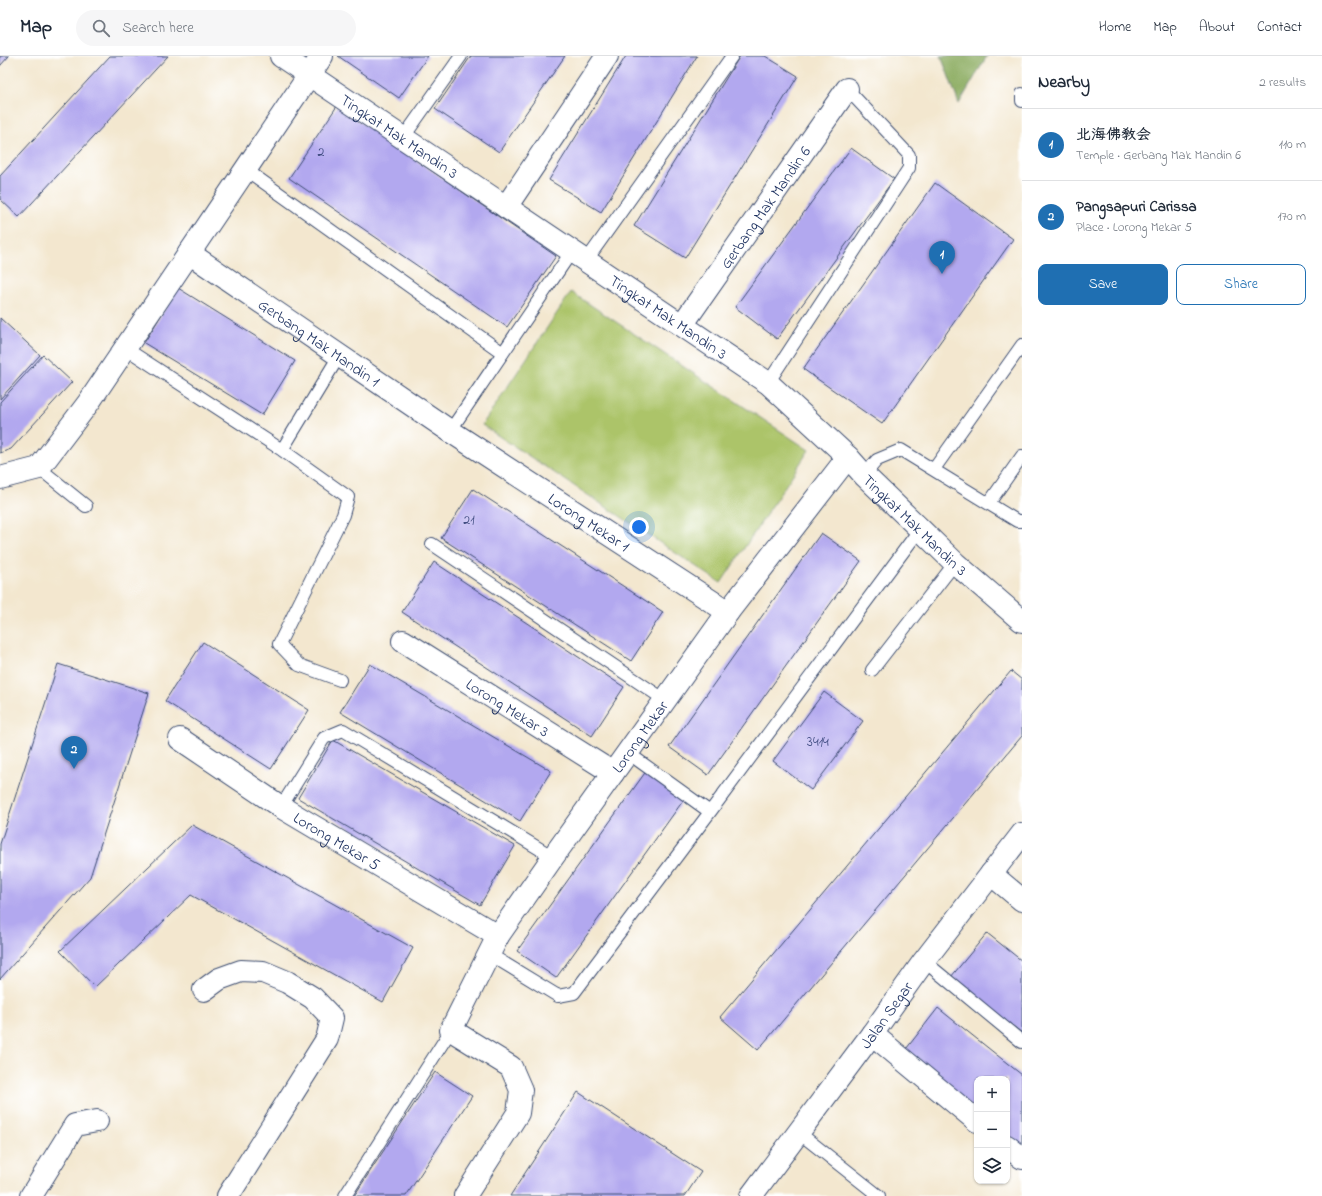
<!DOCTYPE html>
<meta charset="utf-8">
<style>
body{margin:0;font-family:"Indie Flower","LXGW WenKai TC",sans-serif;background:#f6f6f7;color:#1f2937}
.controls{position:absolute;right:12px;bottom:12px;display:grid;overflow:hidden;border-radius:8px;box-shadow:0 1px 3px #0004}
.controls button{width:36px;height:36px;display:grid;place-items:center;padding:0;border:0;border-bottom:1px solid #e0e1e3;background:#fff;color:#1f2937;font:20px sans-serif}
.you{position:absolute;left:639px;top:471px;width:14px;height:14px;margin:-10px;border:3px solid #fff;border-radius:50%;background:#1a73e8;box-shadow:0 0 0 6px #1a73e833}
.badge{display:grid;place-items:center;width:26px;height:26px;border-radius:50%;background:#1f6fb2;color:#fff;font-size:13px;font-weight:700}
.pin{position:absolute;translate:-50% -33px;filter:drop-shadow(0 1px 2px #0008)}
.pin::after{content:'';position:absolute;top:21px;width:14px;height:12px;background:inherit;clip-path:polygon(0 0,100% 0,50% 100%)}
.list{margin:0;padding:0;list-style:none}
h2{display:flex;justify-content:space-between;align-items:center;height:52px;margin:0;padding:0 16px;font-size:17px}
h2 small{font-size:13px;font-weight:400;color:#747a83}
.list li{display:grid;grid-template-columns:26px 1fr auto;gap:12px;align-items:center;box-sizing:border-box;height:72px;padding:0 16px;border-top:1px solid #e0e1e3}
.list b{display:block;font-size:15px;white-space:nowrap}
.list p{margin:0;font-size:13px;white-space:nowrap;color:#747a83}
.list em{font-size:13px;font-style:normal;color:#747a83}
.actions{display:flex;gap:8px;padding:12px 16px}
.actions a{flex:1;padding:9px 0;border:1px solid #1f6fb2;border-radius:8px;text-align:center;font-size:14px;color:#1f6fb2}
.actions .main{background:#1f6fb2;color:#fff}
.icon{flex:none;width:22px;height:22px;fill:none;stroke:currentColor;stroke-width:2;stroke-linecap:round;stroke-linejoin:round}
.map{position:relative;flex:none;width:1022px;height:1140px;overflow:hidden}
header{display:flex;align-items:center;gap:24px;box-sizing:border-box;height:56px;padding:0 20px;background:#fff;border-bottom:1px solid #e0e1e3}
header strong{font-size:19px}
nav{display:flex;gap:22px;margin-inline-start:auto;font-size:14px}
.search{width:280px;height:36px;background:#f6f6f7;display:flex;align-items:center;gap:10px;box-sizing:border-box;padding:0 14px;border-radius:22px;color:#747a83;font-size:15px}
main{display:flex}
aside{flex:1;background:#fff}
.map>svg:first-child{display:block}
.green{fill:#acc469;stroke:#647a64}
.forest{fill:#89aa5d;stroke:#526c5e}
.building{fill:#b2a8ef}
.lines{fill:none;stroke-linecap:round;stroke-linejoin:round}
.lane-casing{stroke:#3b4b6f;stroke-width:14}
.street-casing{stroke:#3b4b6f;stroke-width:24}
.lane{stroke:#fff;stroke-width:12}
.street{stroke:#fff;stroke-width:22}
.labels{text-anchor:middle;stroke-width:3;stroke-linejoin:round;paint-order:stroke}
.number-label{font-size:14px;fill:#414d82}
.street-label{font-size:16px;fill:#1b2f5e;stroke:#fff}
</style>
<header>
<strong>Map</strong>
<div class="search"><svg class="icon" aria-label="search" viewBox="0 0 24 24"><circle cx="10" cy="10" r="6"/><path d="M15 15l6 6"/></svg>Search here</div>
<nav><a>Home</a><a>Map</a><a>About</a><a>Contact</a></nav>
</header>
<main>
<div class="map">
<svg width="1022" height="1140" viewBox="0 0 1022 1140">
<rect width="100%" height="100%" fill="#fff"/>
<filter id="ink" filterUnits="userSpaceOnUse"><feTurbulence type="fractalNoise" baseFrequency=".025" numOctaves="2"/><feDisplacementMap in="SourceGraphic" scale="8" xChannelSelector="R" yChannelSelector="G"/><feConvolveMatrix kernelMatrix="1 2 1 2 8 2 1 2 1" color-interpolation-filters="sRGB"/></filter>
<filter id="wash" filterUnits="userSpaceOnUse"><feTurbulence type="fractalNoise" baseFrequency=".012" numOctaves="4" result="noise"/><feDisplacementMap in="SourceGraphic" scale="16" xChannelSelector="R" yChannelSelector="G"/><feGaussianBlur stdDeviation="0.9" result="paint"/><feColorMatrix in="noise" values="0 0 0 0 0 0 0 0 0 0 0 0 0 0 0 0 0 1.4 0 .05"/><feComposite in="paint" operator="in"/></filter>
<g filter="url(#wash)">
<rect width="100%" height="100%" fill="#f3e7cf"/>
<!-- green -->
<path class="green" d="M571 236 809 394 721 527 482 369Z"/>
<!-- forest -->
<path class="forest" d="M941 0H987L959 48Z"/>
<g id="blocks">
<!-- building -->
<path class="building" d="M0 0H9L0 10Z
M110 0H168L19 161 0 143V120Z
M338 0H428L399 42Z
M471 0H565L499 96 435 53Z
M626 0H697L601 156 549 124Z
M740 0H765L798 20 685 202 634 170Z
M337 50 556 200 507 271 289 122Z
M851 92 894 123 777 283 735 251Z
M935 127 1013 183 882 368 803 313Z
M178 232 295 305 262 359 144 287Z
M0 262 40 299 0 343Z
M43 299 72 326 11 393 0 397V346Z
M473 433 663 556 631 605 441 482Z
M821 477 861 505 708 719 669 691Z
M434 506 624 631 592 680 402 556Z
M203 586 309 654 271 713 165 645Z
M58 608 149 637 90 821 0 923V788Z
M370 608 551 715 520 765 340 656Z
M1011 615 1022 624V680L758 994 720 961Z
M824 636 863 665 811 734 773 705Z
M333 684 515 790 480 849 298 742Z
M647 714 685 742 556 922 517 895Z
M192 769 413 892 383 946 191 839 95 931 60 895Z
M987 877 1022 905V977L951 921Z
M938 952 1022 1019V1091L1007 1079V1023H977V1055L903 997Z
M435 1016 472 1040 406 1140H354Z
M578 1036 701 1116 685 1140H510Z"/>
</g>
</g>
<g filter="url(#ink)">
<use href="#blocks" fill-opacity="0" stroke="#3b4b6f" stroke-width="1"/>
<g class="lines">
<!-- lane casing -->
<g class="lane-casing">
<path id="lane" d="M1022 38V45
M403 82 461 0
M245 113 503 297
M586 205 732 0
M125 292 282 394 348 441 343 459 279 588 299 609 340 624
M768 327 909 112V99L847 33
M450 375 572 195
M282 394 339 300
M39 412 86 450
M934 413 1022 289
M864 419 877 404 901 394 1017 465H1022
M989 447 1022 400
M432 488 665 644
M872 614 955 507
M628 697 710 756 920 473
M281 751 324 682 343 674 553 801
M489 898 558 940 574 937 710 756
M924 905 1022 986
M798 1076 879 1140
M345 1140 451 974"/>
</g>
<!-- street casing -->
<g class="street-casing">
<g id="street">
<path id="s1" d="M281 0 768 327 848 401 864 419 920 473 955 507 1022 565"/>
<path d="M506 151 607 0"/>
<path id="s2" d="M189 197 450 375 728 556"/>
<path id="s3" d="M682 269 847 33"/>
<path d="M0 422 39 412 89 346 322 0"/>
<path id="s4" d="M403 585 613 717"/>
<path id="s5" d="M180 683 281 751 498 880"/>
<path d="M991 818 1022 844"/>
<path d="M204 934 219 923 241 915 263 916 287 926 313 942 332 962 327 983 228 1140"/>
<path d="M872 978 977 1065"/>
<path d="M1007 1090 1022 1102"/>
<path d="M31 1140 75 1069 97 1065"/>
<path id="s6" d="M465 1140 518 1057 521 1034 511 1011 451 974 498 880 553 801 728 556 848 401"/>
<path id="s7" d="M751 1140 872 978 924 905 1022 778"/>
</g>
</g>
<!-- lane -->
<use href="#lane" class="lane"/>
<!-- street -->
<use href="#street" class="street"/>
</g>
</g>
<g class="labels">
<!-- number labels -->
<g class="number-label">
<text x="321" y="100">2</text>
<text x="469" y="468">21</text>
<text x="818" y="690">3414</text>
</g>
<!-- street labels -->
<g class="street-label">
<text dy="6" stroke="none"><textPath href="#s1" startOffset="143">Tingkat Mak Mandin 3</textPath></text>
<text dy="6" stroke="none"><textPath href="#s3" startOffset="144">Gerbang Mak Mandin 6</textPath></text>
<text dy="6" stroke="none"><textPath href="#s1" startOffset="467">Tingkat Mak Mandin 3</textPath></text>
<text dy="6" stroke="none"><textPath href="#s2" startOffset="158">Gerbang Mak Mandin 1</textPath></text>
<text dy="6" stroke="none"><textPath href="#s2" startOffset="482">Lorong Mekar 1</textPath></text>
<text dy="6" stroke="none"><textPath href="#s1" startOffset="791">Tingkat Mak Mandin 3</textPath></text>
<text dy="6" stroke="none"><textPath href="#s4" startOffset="124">Lorong Mekar 3</textPath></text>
<text dy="6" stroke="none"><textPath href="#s6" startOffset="567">Lorong Mekar</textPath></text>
<text dy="6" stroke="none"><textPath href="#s5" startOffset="187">Lorong Mekar 5</textPath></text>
<text dy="6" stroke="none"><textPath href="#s7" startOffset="226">Jalan Segar</textPath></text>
</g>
</g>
</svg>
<div class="controls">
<button>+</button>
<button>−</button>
<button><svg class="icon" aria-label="layers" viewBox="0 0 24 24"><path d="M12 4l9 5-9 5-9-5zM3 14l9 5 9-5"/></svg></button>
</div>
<div class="you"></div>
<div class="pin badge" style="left:942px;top:218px">1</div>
<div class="pin badge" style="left:74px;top:713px">2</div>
</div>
<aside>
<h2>Nearby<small>2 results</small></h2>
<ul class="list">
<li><span class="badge">1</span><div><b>北海佛教会</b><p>Temple · Gerbang Mak Mandin 6</p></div><em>110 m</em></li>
<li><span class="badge">2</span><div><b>Pangsapuri Carissa</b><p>Place · Lorong Mekar 5</p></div><em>170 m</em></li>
</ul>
<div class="actions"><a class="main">Save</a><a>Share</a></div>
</aside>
</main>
